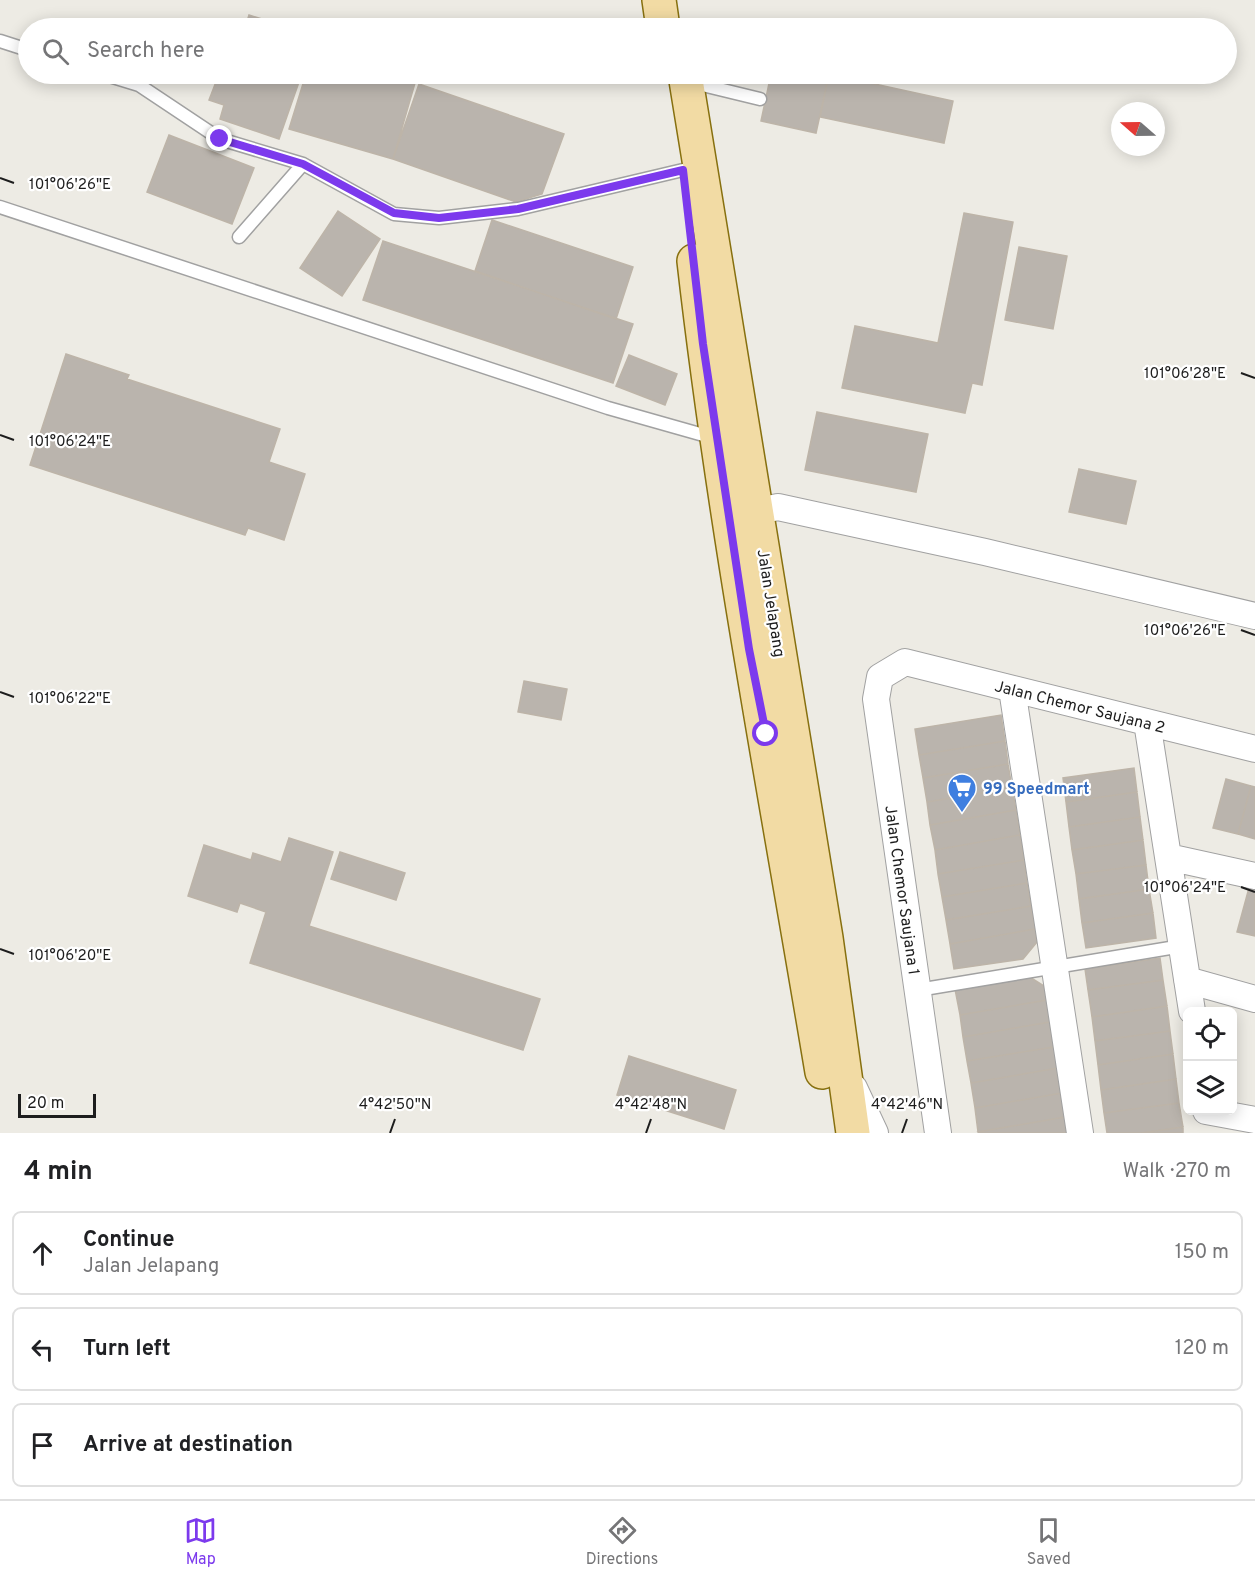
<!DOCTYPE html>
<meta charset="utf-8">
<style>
body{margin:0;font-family:Overpass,sans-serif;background:#f2f2f2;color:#202124}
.controls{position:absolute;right:18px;bottom:18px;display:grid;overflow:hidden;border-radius:9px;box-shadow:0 3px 15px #0003}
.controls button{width:54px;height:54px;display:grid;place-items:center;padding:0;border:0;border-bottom:2px solid #e0e0e0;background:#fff;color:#202124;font:30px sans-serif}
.compass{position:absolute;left:1111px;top:102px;width:54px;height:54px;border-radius:50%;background:#fff;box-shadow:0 3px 15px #0003;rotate:290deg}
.scale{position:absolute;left:18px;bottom:15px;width:78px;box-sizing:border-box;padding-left:6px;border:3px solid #1d1d1d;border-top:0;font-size:16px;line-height:21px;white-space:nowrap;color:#1d1d1d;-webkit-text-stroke:4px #fff;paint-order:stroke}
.stop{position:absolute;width:18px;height:18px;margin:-14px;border:4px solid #7c3aed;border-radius:50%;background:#fff}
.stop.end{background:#7c3aed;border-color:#fff;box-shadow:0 2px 6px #0008}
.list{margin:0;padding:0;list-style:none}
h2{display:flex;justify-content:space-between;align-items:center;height:78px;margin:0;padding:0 24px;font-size:26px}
h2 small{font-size:20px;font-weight:400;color:#757577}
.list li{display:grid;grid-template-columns:39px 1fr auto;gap:18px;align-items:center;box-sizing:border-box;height:84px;margin:0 12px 12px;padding:0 12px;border:2px solid #e0e0e0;border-radius:9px}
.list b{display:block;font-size:22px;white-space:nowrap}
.list p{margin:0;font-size:20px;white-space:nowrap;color:#757577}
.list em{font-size:20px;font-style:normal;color:#757577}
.icon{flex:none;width:33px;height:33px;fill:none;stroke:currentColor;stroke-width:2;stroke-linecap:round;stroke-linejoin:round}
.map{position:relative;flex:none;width:1255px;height:1133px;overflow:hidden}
.search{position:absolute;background:#fff;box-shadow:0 3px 15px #0003;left:18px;right:18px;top:18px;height:66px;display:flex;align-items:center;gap:15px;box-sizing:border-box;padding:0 21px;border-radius:33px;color:#757577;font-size:22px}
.sheet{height:366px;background:#fff}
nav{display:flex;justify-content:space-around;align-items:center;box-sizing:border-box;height:84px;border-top:2px solid #e0e0e0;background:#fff;font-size:16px;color:#757577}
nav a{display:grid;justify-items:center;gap:3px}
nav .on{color:#7c3aed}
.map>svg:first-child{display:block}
.building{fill:#bab4ad;stroke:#bdb4a8;stroke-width:1.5}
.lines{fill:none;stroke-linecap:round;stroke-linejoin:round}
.lane-casing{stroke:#a1a1a1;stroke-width:15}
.street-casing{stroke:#a1a1a1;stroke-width:28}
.primary-casing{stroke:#87700f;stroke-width:36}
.lane{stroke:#fff;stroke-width:12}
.street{stroke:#fff;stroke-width:26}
.primary{stroke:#f2dba4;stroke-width:33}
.route{stroke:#7c3aed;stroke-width:8}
.ticks{fill:none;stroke:#1d1d1d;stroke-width:2}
.labels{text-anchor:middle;stroke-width:4.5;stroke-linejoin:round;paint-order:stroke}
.street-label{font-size:16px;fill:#1d1d1d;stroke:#fff}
.shop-label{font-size:16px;font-weight:bold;fill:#366cbe;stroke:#fff;text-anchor:start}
.ticks-label{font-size:15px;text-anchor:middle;fill:#1d1d1d;stroke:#fff;stroke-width:4.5;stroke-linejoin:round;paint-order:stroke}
</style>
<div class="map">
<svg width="1255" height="1133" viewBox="0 0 1255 1133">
<rect width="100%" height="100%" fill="#edebe4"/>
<!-- building -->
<path class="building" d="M249 15 291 28H245Z
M219 74H285L284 77 299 82 279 139 220 119 224 105 209 100Z
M306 74H383L415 83 393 159 289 129Z
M771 74H829L816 133 761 121Z
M829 74 953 101 944 143 820 117Z
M419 84 564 134 542 194 516 202 393 159Z
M169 135 254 168 232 224 147 192Z
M338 211 380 239 342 296 300 268Z
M964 213 1013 222 982 385 972 383 965 413 842 388 855 326 938 343Z
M492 220 633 267 616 319 475 271Z
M383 241 633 324 613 383 363 300Z
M1019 247 1067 256 1053 329 1005 320Z
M66 354 129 375 127 379 280 429 269 462 305 474 284 540 248 528 245 535 30 465Z
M629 355 677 374 665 405 616 386Z
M817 412 928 434 916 492 805 470Z
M1079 469 1136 481 1126 524 1069 512Z
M524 681 567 689 561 720 518 712Z
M1001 715 1005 741 919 755 915 729Z
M1005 741 1008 764 923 778 919 755Z
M1008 764 1012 788 927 802 923 778Z
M1134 768 1137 792 1066 802 1063 778Z
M1226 779 1251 786 1238 834 1213 828Z
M1251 786 1255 787V839L1238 834Z
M1012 788 1016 810 930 825 927 802Z
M1137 792 1140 817 1069 827 1066 802Z
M1016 810 1020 835 935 850 930 825Z
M1140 817 1143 840 1072 850 1069 827Z
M1020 835 1024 860 938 874 935 850Z
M289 838 333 852 309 926 540 999 523 1050 250 963 266 912 240 903 237 912 188 896 204 845 251 860 253 853 281 862Z
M1143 840 1146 865 1076 874 1072 850Z
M340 852 405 873 396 900 331 879Z
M1024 860 1027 883 942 897 938 874Z
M1146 865 1149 889 1079 899 1076 874Z
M1027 883 1031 906 946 920 942 897Z
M1250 884 1255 885V936L1237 932Z
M1149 889 1153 913 1082 923 1079 899Z
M1031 906 1035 929 950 944 946 920Z
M1153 913 1156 938 1086 948 1082 923Z
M1035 929 1037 942 1023 959 954 969 950 944Z
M1160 958 1163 980 1088 990 1085 969Z
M1028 976 1044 986 1047 1000 960 1015 955 989Z
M1163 980 1167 1006 1092 1017 1088 990Z
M1047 1000 1050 1022 963 1037 960 1015Z
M1167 1006 1170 1031 1095 1041 1092 1017Z
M1050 1022 1054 1047 967 1061 963 1037Z
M1170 1031 1173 1054 1098 1065 1095 1041Z
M1054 1047 1058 1068 971 1083 967 1061Z
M1173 1054 1176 1079 1101 1090 1098 1065Z
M629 1056 736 1090 724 1129 617 1095Z
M1058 1068 1062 1093 975 1108 971 1083Z
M1176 1079 1179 1103 1104 1113 1101 1090Z
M1062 1093 1065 1117 978 1132 975 1108Z
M1179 1103 1183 1127 1141 1133H1107L1104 1113Z
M1065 1117 1068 1133H979L978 1132Z
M1183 1127V1133H1141Z"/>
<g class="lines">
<!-- lane casing -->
<g class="lane-casing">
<path id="lane" d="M0 41 28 50
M103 74 139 85 220 139 303 164 394 214 439 218 518 209 683 170
M690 82 760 99
M0 207 608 408 714 438
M239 237 303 164
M918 990 1182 946"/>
</g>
<!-- street casing -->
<g class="street-casing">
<path id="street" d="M739 515 778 507 985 552 1255 616
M1012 689 1080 1133
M1147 722 1192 1011
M1168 857 1255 876
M1187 980 1255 999
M854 1088 875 1133
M1206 1111 1255 1120
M938 1133 876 699 880 677 905 662 1255 749"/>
</g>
<!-- primary casing -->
<g class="primary-casing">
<path id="primary" d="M659 0 663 28
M685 74 826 938 853 1133
M694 261C725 533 777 802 822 1072"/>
</g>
<!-- lane -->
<use href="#lane" class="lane"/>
<!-- street -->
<use href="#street" class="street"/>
<!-- primary -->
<use href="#primary" class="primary"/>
</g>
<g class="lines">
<!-- route -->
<path class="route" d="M220 139 303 164 394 213 439 218 518 209 683 170 703 344 749 649 766 734"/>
</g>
<!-- ticks -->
<path class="ticks" d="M0 178 14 183M1241 373 1255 378M0 435 14 440M1241 630 1255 635M0 692 14 697M1241 887 1255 892M0 949 14 954M390 1133 395 1119M646 1133 651 1119M902 1133 907 1119"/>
<!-- icons -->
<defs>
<g id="supermarket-pin" transform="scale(1.5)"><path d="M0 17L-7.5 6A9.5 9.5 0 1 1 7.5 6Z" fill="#3f7fe0" stroke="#fff"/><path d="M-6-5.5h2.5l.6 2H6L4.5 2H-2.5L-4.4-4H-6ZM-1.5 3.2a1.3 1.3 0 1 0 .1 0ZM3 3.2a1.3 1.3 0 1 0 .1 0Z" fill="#fff"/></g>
</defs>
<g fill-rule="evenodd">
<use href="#supermarket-pin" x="962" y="788"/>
</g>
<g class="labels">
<!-- street labels -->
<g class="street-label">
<text transform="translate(772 603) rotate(81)" y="6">Jalan Jelapang</text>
<text transform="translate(1080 706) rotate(14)" y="6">Jalan Chemor Saujana 2</text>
<text transform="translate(903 890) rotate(82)" y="6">Jalan Chemor Saujana 1</text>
</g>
<!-- shop labels -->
<g class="shop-label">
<text x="983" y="794">99 Speedmart</text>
</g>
</g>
<g class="ticks-label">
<text x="70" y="189">101°06'26"E</text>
<text x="1185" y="378">101°06'28"E</text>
<text x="70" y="446">101°06'24"E</text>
<text x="1185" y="635">101°06'26"E</text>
<text x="70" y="703">101°06'22"E</text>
<text x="1185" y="892">101°06'24"E</text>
<text x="70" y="960">101°06'20"E</text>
<text x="395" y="1109">4°42'50"N</text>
<text x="651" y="1109">4°42'48"N</text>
<text x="907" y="1109">4°42'46"N</text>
</g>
</svg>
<div class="controls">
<button><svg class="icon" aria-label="locate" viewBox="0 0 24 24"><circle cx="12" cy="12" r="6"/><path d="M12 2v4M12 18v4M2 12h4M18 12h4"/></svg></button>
<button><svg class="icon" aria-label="layers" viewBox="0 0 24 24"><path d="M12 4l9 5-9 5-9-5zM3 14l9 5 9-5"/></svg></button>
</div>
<svg class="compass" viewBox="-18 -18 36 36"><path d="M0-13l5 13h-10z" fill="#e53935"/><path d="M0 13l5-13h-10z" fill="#757577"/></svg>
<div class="scale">20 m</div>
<div class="stop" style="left:766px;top:734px"></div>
<div class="stop end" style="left:220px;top:139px"></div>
<div class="search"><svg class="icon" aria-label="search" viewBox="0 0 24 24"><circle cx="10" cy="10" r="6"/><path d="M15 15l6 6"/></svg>Search here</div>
</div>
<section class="sheet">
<h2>4 min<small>Walk · 270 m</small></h2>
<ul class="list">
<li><svg class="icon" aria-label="ahead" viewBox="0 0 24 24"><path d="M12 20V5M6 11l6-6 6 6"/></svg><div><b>Continue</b><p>Jalan Jelapang</p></div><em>150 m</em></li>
<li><svg class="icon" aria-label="left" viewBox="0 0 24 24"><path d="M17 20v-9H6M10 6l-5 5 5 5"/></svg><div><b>Turn left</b></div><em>120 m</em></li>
<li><svg class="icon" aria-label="arrive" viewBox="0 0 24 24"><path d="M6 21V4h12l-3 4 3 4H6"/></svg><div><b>Arrive at destination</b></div></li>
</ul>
</section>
<nav>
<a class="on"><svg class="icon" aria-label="map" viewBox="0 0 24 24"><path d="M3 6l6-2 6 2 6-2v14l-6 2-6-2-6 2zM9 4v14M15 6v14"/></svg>Map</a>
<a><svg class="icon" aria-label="directions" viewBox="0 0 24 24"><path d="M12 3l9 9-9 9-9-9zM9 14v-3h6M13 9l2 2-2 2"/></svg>Directions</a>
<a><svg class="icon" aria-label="saved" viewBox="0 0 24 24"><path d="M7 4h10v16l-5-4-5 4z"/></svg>Saved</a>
</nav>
